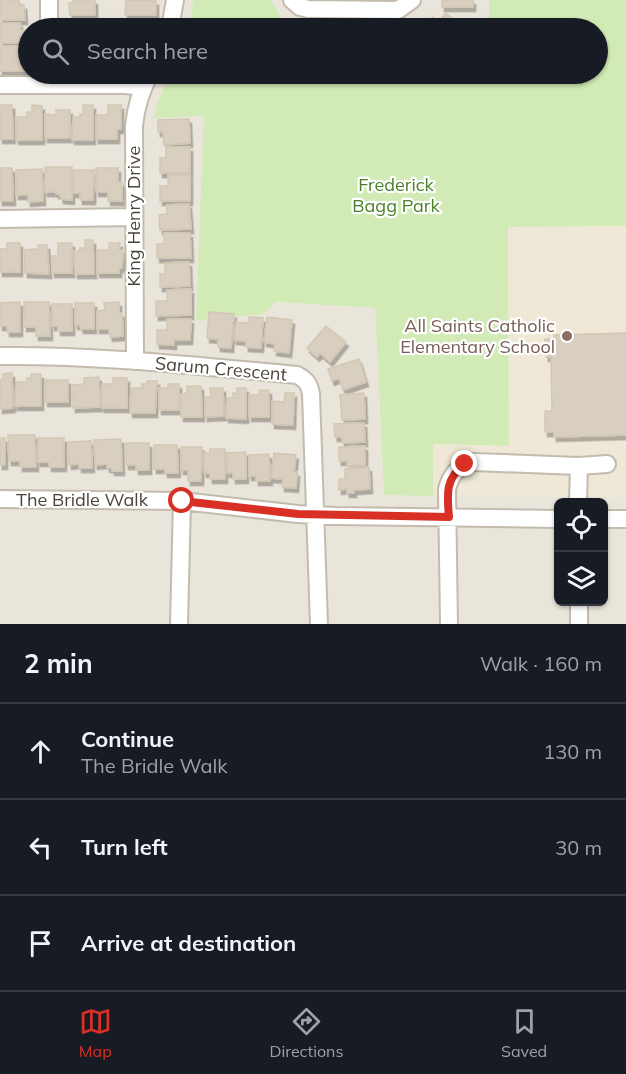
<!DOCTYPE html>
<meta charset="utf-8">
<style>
body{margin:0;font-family:Mulish,sans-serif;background:#20242c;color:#f1f3f6}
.controls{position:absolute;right:18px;bottom:18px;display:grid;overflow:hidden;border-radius:9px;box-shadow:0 2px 4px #0004}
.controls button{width:54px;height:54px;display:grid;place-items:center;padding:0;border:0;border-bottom:2px solid #363941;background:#171b24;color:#f1f3f6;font:30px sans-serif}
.stop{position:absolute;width:18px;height:18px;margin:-14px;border:4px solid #d93025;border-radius:50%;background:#fff}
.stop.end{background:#d93025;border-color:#fff;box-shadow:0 2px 6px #0008}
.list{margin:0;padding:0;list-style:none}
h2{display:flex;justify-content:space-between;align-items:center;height:78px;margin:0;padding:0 24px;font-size:26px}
h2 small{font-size:20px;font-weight:400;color:#9ea1a6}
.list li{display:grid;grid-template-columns:39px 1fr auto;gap:18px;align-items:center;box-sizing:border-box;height:96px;padding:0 24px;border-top:2px solid #363941}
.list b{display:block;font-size:22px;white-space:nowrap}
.list p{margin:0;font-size:20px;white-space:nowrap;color:#9ea1a6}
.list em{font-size:20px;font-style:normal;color:#9ea1a6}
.icon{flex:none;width:33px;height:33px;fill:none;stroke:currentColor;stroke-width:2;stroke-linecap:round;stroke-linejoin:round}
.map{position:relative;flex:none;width:626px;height:624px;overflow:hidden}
.search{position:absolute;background:#171b24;box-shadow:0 2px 4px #0004;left:18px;right:18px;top:18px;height:66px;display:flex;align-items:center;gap:15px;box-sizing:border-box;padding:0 21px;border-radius:33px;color:#9ea1a6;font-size:22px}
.sheet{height:366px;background:#171b24}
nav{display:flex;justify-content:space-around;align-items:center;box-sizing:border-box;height:84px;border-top:2px solid #363941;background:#171b24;font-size:16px;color:#9ea1a6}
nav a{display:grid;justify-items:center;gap:3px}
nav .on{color:#d93025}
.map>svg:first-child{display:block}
.residential{fill:#eae5da;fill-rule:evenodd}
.education{fill:#efe8d6}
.green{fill:#d2eab5}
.building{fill:#d8cfc1;stroke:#d3c7b4;stroke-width:1.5;filter:url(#shadow)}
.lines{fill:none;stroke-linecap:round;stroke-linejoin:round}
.minor-casing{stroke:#c2bbae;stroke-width:20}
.minor{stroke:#fff;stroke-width:16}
.route{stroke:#d93025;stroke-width:8}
.education-dot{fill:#8d6e63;stroke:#fff;stroke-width:2}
.labels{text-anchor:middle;stroke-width:4.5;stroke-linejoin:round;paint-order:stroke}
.park-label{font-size:18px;fill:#4a7f2a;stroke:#fff}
.street-label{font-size:18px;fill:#4b4439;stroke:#fff}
.education-label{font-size:18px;fill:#785e54;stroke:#fff;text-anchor:end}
</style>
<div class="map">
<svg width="626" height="624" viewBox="0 0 626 624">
<defs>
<filter id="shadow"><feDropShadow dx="2.5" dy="4.5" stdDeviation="0" flood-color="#0004"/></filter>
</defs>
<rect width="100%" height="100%" fill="#f6f3ec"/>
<!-- residential -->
<path class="residential" d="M0 0H193L189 28H28V74H170L163 90 204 115 205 298 375 308 384 495 626 497V624H0ZM558 502H604V602H558Z
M271 0H489V28H279V14Z
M279 74H451L443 82 279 81Z"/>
<!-- education -->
<path class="education" d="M626 226V497L433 496V444L509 446 508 227Z"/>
<!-- green -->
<path class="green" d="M193 0H271L279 14V28H189Z
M489 0H626V226L508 227 509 446 433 444V496L384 495 375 308 275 302 263 314 196 320 204 116 154 118 158 101 170 74H279L280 81 443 82 451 74H598V28H489Z"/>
<!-- building -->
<path class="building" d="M0 0H19V6L24 5 25 20H0Z
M73 0H95V15H70L69 3H73Z
M126 0 156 1V15H125Z
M442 0H473V7H442Z
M446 13 463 28 423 27 433 17 438 22Z
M0 23H20V30H28V43H0Z
M0 46H20V58H27V71H0Z
M0 105H12L13 139H0Z
M32 105 42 106V140H16V117H27V112H32Z
M83 105H93V140H72L73 117H80V114H83Z
M108 105H121V129H117V139H96V115H108Z
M56 110H70V138H45V114L56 115Z
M189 119 190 143 164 145 163 132H158V120Z
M166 147H190V173H160V158H166Z
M45 167H72V200L61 199 60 194H56V192H45Z
M0 168H12L13 201H0Z
M96 168H118V182H122V201H108V192H96Z
M42 169 43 201 28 202V195H16V170Z
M74 170H94L93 200H80V193H73Z
M168 175H190V201H160V186H168Z
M189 204 191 229 160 230 159 215 167 214V205Z
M164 233H190L191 258H157V244H164Z
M85 240H93L94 274H75L74 251H80V248H85Z
M7 243H20V272H0V249H7Z
M58 243H72V273H52V256H58Z
M109 243H120L119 250H123L122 268H119V273H97V250H109Z
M38 245H47L49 274 25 273 24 250 38 249Z
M189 262 190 286 160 287V274H165V263Z
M191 289V315L156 316V301H167V290Z
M20 302V332H7V326H0V303Z
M24 302H49L50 336H36V327H24Z
M119 302V313H122L123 336 110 337 109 329H97V311L105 310 104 303Z
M75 303H94V329H81L80 325H75Z
M52 304H72V331H58V326H52Z
M209 312 234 314 231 348 218 347V339L207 338Z
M249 317 263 318 261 348 246 347V341L234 340 236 322 249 323Z
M267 317 292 320 289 353 274 351 275 344 264 342Z
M167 319H191L190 340H174V345L157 344V330H167Z
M326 326 346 342 330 362 320 353 317 357 307 348Z
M626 333V435L554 437V432H545V411H552L551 357H546L545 339H554V335Z
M359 359 366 382 343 390 339 378 332 381 328 369Z
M12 373 13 408 0 409V380H3V374Z
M31 374H41V406H15L16 382H27V378H31Z
M99 377 100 407 73 408V385L84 384V378Z
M113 378H127V408H102V384H113Z
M46 380H68V402H45Z
M147 381H157L155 413H130L131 388H142V384H147Z
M168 384H179V410H159V388H168Z
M187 386H201L202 417H181V394L187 393Z
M210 388H223L224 416 205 417V397H211Z
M237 388H246V419L226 418 227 398H233V393L237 394Z
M259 390H269V417H249V395H259Z
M285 393H294L293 425 272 424V401L284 402Z
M364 393 365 419 342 420 340 395Z
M364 423 365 442 342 443V437H335L334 424Z
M8 435H35L36 467H20V461H9Z
M0 438H5V465H0Z
M38 438H64V467H49V462H38Z
M121 439 122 471H112V468H107V464L95 465 94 440Z
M91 441 92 468H79V464L69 465 68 442Z
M126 443H149V470H136V465H126Z
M154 445H177L178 473H165V469H154Z
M365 446V465L347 466V461H339V447Z
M181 447H202L201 481H188V470H181Z
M210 449H225V479H210V473H204V453H210Z
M246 452V479H233V473H227L226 453Z
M274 453 296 455 294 472H297L296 488 282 487 283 479 271 478Z
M269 454 270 481H256V476H249V455Z
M369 467 370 489 354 490V493H347V489L339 490V479H345V469Z"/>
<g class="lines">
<!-- minor casing -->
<g class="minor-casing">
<path id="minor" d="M49 0V28
M292 0 300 7 308 9 398 10 412 0
M170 28 175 0
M0 85H126L143 87
M0 219 134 217
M0 356C99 355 198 366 297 375 306 380 309 383 311 394L319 624
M135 361 134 126C136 106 141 90 150 74
M579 466 607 464
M0 499 182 501 298 514 336 516 558 519
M604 519H626
M579 602V624
M179 624 182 501
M449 624 447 489C451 474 459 465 474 462L579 466 578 502"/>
</g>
<!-- minor -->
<use href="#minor" class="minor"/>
</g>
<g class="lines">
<!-- route -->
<path class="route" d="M182 501 298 514 449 517C447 495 445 478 465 464"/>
</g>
<!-- markers -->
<circle class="education-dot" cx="567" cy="336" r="6"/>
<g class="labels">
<!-- park labels -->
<g class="park-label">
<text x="396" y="191">Frederick<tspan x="396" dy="21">Bagg Park</tspan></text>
</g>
<!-- street labels -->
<g class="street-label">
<text transform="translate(134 216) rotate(-90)" y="6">King Henry Drive</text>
<text transform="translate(221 369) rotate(5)" y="6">Sarum Crescent</text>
<text x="82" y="506">The Bridle Walk</text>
</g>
<!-- education labels -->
<g class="education-label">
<text x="555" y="332">All Saints Catholic<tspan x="555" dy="21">Elementary School</tspan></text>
</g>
</g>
</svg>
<div class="controls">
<button><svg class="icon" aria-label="locate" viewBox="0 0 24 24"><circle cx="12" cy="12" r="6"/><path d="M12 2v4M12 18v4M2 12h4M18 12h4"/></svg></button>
<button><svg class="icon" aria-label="layers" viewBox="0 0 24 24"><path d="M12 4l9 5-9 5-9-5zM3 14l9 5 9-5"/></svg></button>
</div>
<div class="stop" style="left:182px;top:501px"></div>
<div class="stop end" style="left:465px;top:464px"></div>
<div class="search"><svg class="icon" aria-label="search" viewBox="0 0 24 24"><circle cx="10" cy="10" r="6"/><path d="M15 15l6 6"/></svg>Search here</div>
</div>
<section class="sheet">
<h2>2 min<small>Walk · 160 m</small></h2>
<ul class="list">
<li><svg class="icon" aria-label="ahead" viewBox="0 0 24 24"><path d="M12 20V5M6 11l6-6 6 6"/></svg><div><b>Continue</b><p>The Bridle Walk</p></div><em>130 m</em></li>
<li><svg class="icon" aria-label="left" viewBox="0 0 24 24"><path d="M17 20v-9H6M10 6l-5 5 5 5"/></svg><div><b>Turn left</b></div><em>30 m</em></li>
<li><svg class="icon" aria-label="arrive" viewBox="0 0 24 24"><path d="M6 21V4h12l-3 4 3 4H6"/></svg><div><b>Arrive at destination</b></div></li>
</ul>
</section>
<nav>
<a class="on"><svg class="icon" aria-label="map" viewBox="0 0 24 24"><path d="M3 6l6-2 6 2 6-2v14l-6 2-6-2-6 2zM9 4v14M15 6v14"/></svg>Map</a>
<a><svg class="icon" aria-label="directions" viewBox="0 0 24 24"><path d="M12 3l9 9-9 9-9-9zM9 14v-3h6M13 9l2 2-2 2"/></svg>Directions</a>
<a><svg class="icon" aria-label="saved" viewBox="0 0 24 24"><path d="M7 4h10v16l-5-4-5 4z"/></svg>Saved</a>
</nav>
